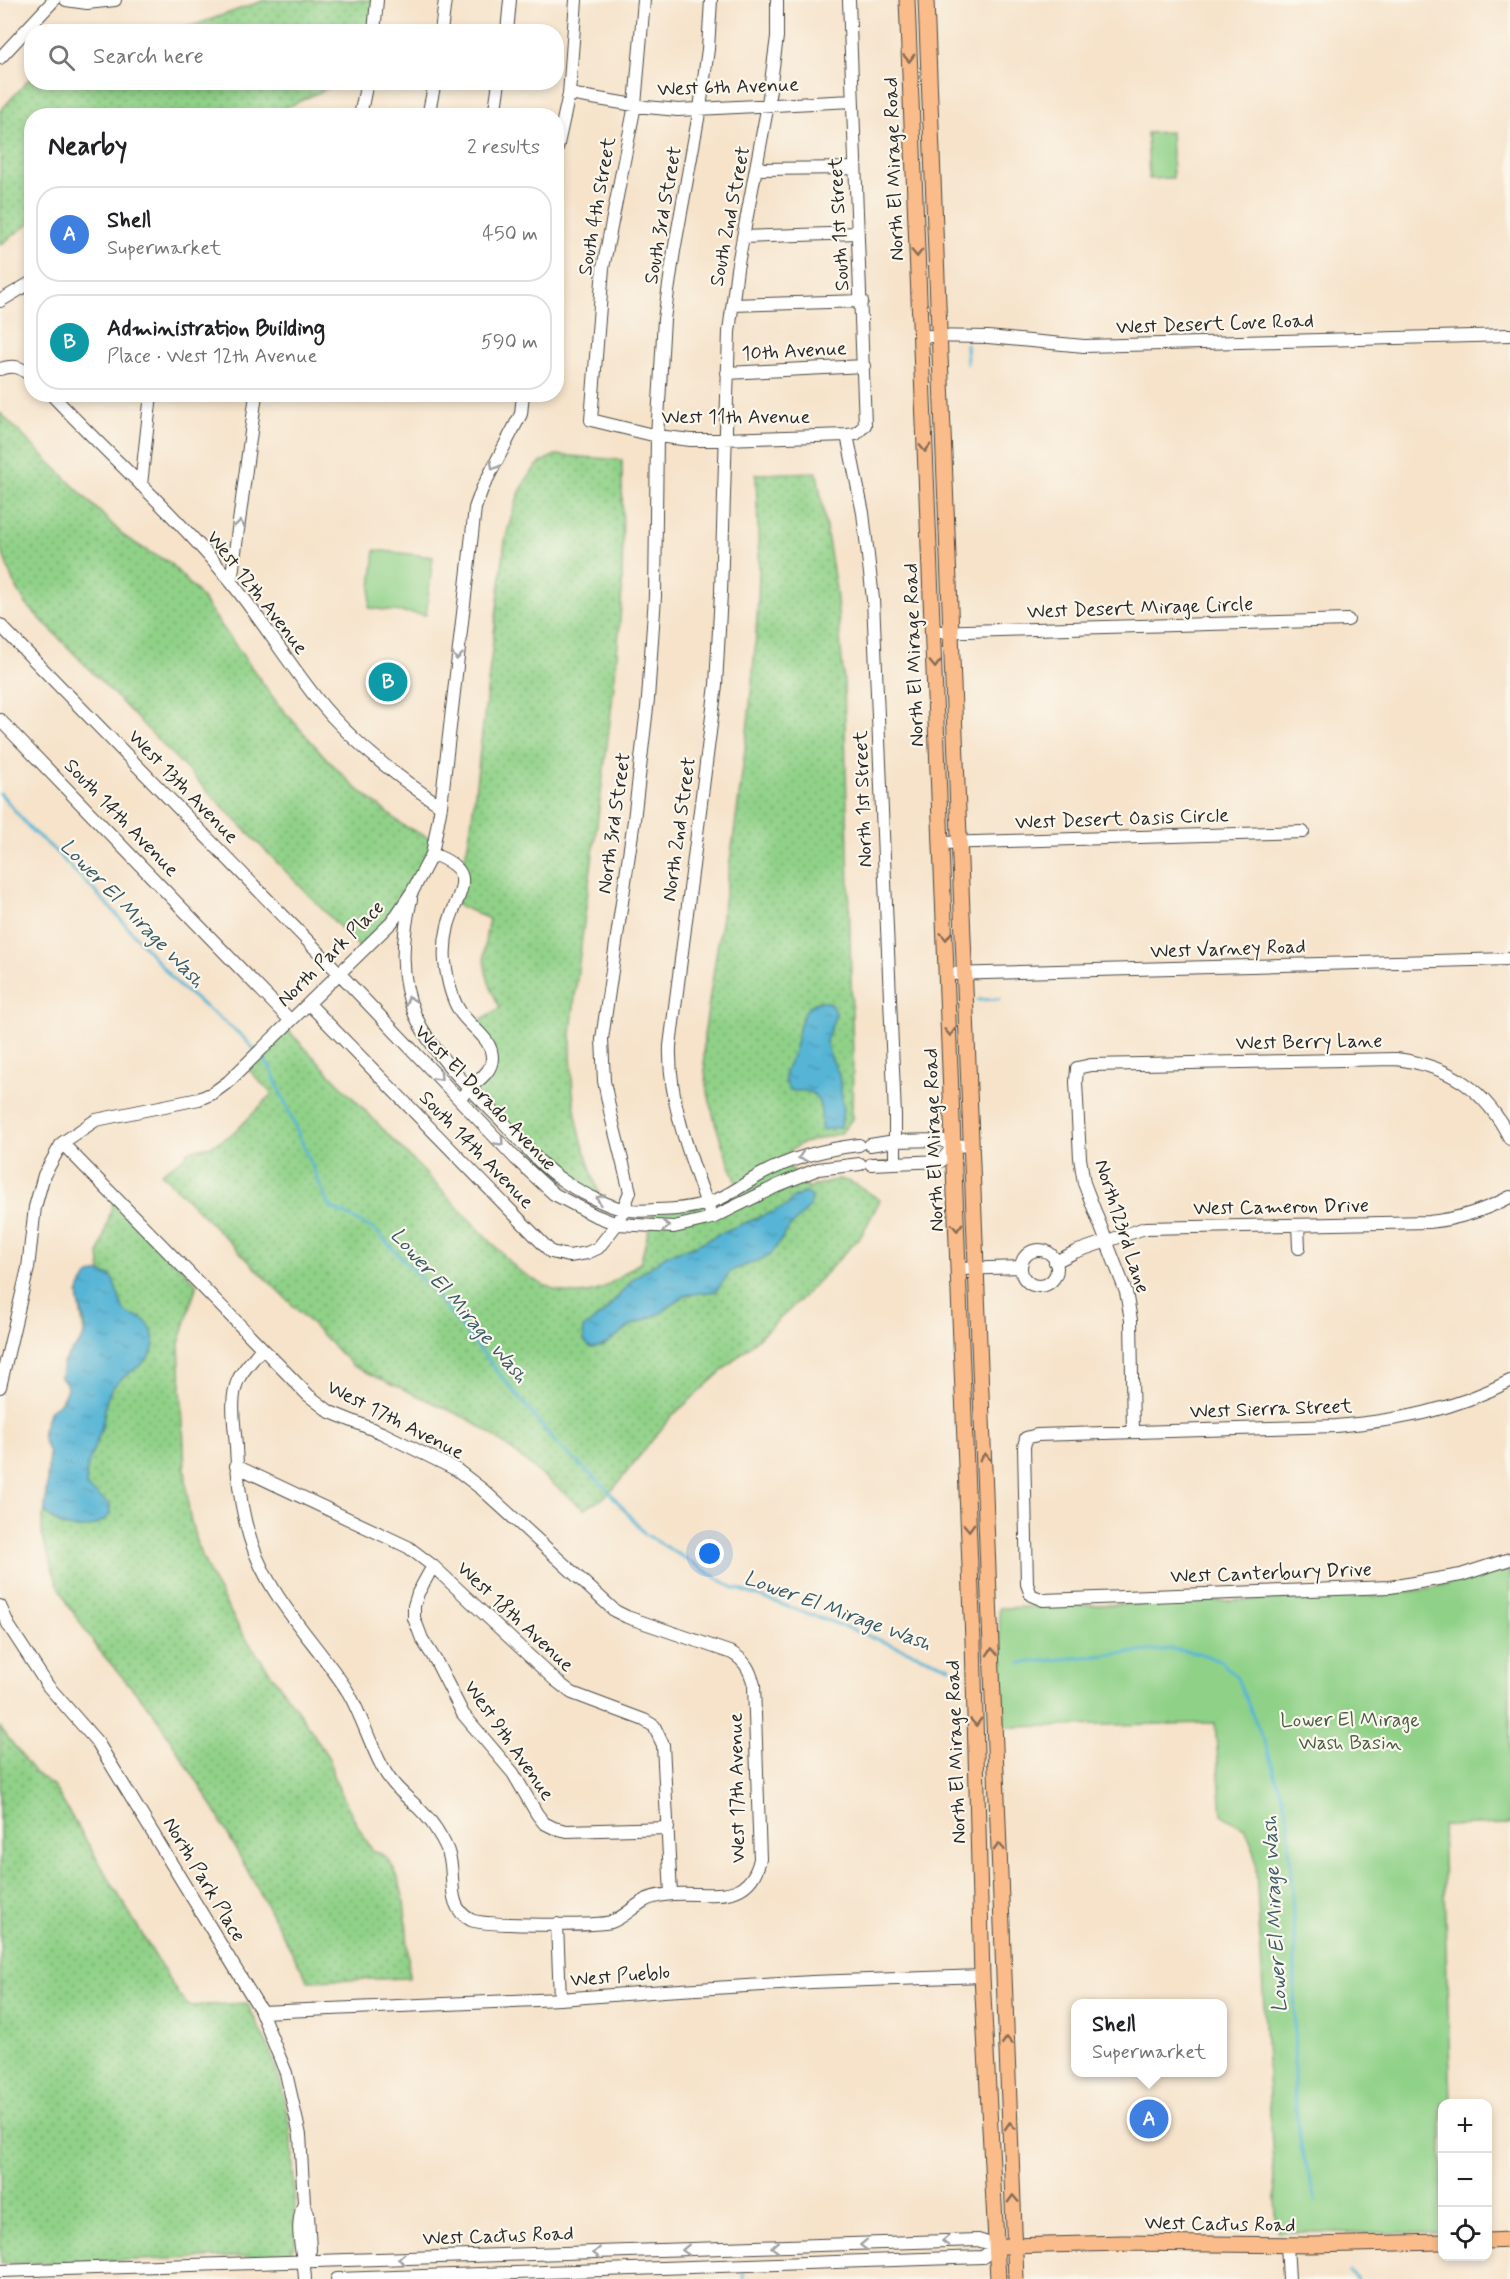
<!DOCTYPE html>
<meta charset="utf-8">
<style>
body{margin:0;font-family:Mynerve,sans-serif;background:#f6f6f6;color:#202124}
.controls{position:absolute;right:18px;bottom:18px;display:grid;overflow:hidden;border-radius:12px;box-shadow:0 3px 9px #0003}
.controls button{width:54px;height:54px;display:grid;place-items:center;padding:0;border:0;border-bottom:2px solid #e0e0e0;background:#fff;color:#202124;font:30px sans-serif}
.you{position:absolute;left:710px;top:1554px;width:21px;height:21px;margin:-15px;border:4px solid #fff;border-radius:50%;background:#1a73e8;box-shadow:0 0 0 9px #1a73e833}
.badge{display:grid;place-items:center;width:39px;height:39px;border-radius:50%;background:#2563eb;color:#fff;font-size:20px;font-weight:700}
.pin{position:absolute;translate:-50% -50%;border:3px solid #fff;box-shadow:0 2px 6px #0006}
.popup{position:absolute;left:1071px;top:1999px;width:156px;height:78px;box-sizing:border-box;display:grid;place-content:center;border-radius:12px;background:#fff;filter:drop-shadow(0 2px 4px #0005);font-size:20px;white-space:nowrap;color:#757577}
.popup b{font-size:22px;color:#202124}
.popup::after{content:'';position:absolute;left:50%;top:100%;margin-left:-12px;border:12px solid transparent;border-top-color:#fff}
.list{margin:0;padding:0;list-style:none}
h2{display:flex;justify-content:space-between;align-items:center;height:78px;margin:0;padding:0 24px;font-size:26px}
h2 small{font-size:20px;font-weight:400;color:#757577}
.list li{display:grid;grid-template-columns:39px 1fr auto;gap:18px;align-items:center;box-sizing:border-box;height:96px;margin:0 12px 12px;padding:0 12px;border:2px solid #e0e0e0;border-radius:24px}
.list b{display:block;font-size:22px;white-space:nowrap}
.list p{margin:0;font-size:20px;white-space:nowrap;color:#757577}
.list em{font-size:20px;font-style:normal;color:#757577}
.icon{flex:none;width:33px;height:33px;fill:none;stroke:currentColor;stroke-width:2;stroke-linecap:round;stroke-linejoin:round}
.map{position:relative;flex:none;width:1510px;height:2279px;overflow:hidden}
.search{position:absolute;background:#fff;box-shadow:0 3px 9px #0003;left:24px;top:24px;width:540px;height:66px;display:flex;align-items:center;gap:15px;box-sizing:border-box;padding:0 21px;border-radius:24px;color:#757577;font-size:22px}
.panel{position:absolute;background:#fff;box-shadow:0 3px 9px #0003;left:24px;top:108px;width:540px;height:294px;border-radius:24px}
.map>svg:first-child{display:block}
.grass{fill:url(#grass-dots);stroke:#5e7e5a;stroke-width:1.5}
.park{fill:#90d188;stroke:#5e7e5a;stroke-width:1.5}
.water{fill:url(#water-ripples);stroke:#417080;stroke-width:1.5}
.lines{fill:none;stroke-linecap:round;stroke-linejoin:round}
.stream{stroke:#57b5d6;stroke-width:3}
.minor-casing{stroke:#494743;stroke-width:14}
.major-casing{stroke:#494743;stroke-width:17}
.minor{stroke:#fff;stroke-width:12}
.major{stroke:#f9bc8a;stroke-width:15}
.oneway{stroke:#886c56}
.oneway2{stroke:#a0a0a0}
.labels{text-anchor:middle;stroke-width:4.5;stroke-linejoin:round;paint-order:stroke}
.street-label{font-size:20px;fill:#2b2b2b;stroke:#fbf7ec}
.park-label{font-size:20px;fill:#495d47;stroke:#fbf7ec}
.water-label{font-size:21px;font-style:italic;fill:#3a5b67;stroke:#fbf7ec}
</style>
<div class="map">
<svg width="1510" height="2279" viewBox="0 0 1510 2279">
<defs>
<pattern id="grass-dots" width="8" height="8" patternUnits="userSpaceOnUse" patternTransform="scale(1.5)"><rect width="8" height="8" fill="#90d188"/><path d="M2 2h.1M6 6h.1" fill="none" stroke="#76aa6f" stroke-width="1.8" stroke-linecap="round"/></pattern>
<pattern id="water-ripples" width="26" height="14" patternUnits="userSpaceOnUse" patternTransform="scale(1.5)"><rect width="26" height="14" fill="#57b5d6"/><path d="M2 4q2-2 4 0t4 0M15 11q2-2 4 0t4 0" fill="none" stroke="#4893ae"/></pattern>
</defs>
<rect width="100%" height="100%" fill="#fbf7ec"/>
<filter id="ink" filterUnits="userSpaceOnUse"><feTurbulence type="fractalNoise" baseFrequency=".0167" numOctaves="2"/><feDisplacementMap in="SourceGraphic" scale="12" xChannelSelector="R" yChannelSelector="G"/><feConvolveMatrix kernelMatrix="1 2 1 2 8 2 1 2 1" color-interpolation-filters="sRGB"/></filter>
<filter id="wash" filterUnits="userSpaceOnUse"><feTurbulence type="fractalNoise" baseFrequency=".008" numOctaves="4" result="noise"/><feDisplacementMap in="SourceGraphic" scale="24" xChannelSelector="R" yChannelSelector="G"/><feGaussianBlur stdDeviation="1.35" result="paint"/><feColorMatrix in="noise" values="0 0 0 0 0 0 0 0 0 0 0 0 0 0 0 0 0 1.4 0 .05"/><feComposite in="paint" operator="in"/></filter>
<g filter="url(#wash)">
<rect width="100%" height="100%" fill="#f6e3ca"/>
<!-- grass -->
<path class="grass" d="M265 0H377L374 31 158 32 192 26Z
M31 77 32 82 339 83 270 115 32 116 31 222 0 245V111Z
M0 413 125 537 149 552 169 562 198 593 277 703 327 759 355 787 404 826 434 840 412 892 363 951 26 604 13 582 0 546Z
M556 455 622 460C622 508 624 557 621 605 611 749 585 891 571 1034 571 1059 571 1084 575 1109 580 1140 591 1170 601 1200L562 1180 469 1087 492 1063 472 1026 500 1008C482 973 481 956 489 919L456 904C460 877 467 852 471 826L505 541C511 517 518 486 536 467 541 461 549 458 556 455Z
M817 472 836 589 844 684 853 1058 852 1119 841 1133 800 1144 782 1158 809 1188C846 1173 849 1180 880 1200L861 1236 797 1303 670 1418 614 1488 602 1499 584 1509 490 1433 468 1419 353 1366 161 1173 185 1157 188 1151 211 1146 234 1133 272 1094 245 1066 284 1026 517 1269C539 1284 569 1301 596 1291 611 1285 626 1271 640 1263L654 1210 675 1209 739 1188C719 1139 701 1090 704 1036 726 884 754 728 759 575 759 541 757 508 756 474Z
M114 1198 197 1284 179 1344 185 1468 189 1513 197 1545 214 1583 244 1636 305 1721 330 1760 333 1776 355 1821 372 1850C411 1858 407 1946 409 1978L308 1981 210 1802 153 1712 98 1649 69 1606 56 1580 42 1535V1519L45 1511 49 1453 43 1439V1431L50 1410 61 1402 67 1389 66 1383 61 1377 63 1362 83 1339 84 1333 78 1294 87 1278 101 1272 99 1254Z
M0 1727 34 1772 54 1787 179 1996 189 2006 247 2003 271 2053 282 2088 292 2140 296 2237 294 2248 288 2253 274 2256 0 2264Z"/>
<!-- park -->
<path class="park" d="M1171 132 1173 178 1149 179 1147 133Z
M375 550 433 557 426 615 369 608Z
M1510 1569V1824L1442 1826 1451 2103 1442 2104V2233L1277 2232 1255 1853 1246 1829 1222 1815 1215 1723 1004 1727 999 1608 1373 1596 1421 1590Z"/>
<!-- water -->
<path class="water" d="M821 1001 830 1003 836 1014 826 1041 828 1050 839 1075 843 1107 841 1127 823 1130 821 1127C822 1114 822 1092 804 1091 799 1090 796 1092 790 1090 778 1077 789 1064 794 1051 800 1032 798 1006 821 1001Z
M805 1192 811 1197 810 1207 789 1228 770 1256 731 1271 716 1291 686 1295 661 1313 632 1325 606 1344 600 1347 591 1348 584 1341 583 1328 604 1313 633 1279 667 1255 697 1245 725 1231 787 1206 792 1199Z
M101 1272 112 1277 124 1311C133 1319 144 1315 150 1327 167 1364 124 1368 111 1390 103 1402 106 1417 101 1430 95 1449 83 1466 87 1487L110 1505V1514C93 1534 60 1533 45 1511L49 1453 43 1439V1431L50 1410 61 1402 67 1389 66 1383 61 1377C64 1349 74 1356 83 1338 92 1319 68 1301 85 1280 89 1274 94 1273 101 1272Z"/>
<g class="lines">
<!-- stream -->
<path class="stream" d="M966 344 967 364
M0 793 32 831 51 847 110 907 179 986 242 1036 255 1050
M978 1000 999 999
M259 1055 270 1067 329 1206 375 1230 429 1287 556 1443 606 1488 645 1534 732 1587 832 1622 950 1667
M1021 1663 1171 1649 1199 1653 1222 1662 1237 1678 1266 1746 1288 1815 1295 1954 1294 2094 1301 2147 1316 2200
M1350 2272 1357 2279
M743 2274 744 2279"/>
</g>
</g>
<g filter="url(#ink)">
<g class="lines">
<!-- minor casing -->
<g class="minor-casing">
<path id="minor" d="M66 0 87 3 115 0
M644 0 635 105 603 268 591 420 657 436 691 440 847 435 856 434 865 425 849 0
M374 32 377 0
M441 32 445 0
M507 32 510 0
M0 58 54 0
M569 94 646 107 678 110 852 101
M360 116 367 82
M428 116 435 82
M494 116 499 82
M556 153 569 94 576 0
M757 169 855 168
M743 237 858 233
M0 301 32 282
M733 305 862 301
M921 336 988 337 1084 346 1510 335
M0 369C14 364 21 367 32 377
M727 373 864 366
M51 394C110 457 176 514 231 582 261 619 287 661 317 699 350 740 397 777 441 806
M847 435 863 513 873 599 895 1116V1163
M141 485 151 394
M231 582 256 394
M0 625 340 974 516 1159 554 1194 594 1215 617 1224 674 1227 712 1218 781 1184 818 1169 860 1164
M933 632 1348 620
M0 720 290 1020
M942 843 1303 832
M432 854C481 872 458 890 448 926 445 938 444 950 445 962 447 977 451 997 459 1010 469 1027 492 1037 492 1058 492 1074 474 1082 465 1093
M411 899C402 938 399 977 415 1015 434 1057 472 1090 504 1123 522 1142 540 1165 562 1180 576 1190 606 1206 623 1209 633 1211 645 1211 655 1210 678 1210 700 1207 721 1198 735 1191 747 1182 760 1175 791 1158 824 1149 859 1145
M948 974 1510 959
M309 1004 551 1252 569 1256 587 1253 598 1248 617 1224 630 1192 611 1116 604 1081 602 1039 634 820 648 699 655 596 657 436 664 319 674 251 700 108 708 49 711 0
M62 1143 308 1395 330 1412 382 1433 457 1470 483 1490 615 1611 627 1617 732 1653C746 1661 750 1671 754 1685L760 1859C749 1907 708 1891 672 1894 663 1895 651 1896 644 1901 633 1907 623 1918 611 1922 597 1926 484 1926 471 1920 445 1907 456 1877 449 1855 447 1846 441 1837 436 1829 424 1809 407 1800 393 1783 375 1762 364 1719 348 1692 326 1657 296 1626 274 1590 246 1546 238 1499 236 1447 235 1426 229 1400 238 1380 243 1369 254 1359 261 1349
M870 1145 895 1141 941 1140 954 1146 972 1145
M871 1164 941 1161 954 1146
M712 1218C693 1164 668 1104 670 1046L716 685 721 593 729 332 737 269 768 104 777 37V0
M1298 1225 1299 1248
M1021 1268a18 18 0 1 1 36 0a18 18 0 1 1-36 0Z
M1055 1262 1075 1252 1145 1228 1429 1222C1459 1219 1483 1211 1510 1197
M959 1269 1021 1267
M1510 1381C1451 1411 1401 1420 1336 1426L1037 1435 1026 1438 1024 1447 1027 1584 1031 1595 1043 1600 1390 1587 1461 1575 1510 1559
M0 1387 28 1268 35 1207 44 1175 62 1143 96 1120 199 1099 213 1093 228 1082 392 922 412 892 432 854 441 806 475 508 482 489 521 414 523 394
M1133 1432 1131 1320 1126 1292 1084 1183 1080 1158 1076 1082 1077 1068 1091 1065 1396 1059C1450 1066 1486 1090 1510 1139
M236 1466 408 1547 433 1566 555 1680 572 1693 644 1720 654 1726 663 1745 671 1894
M433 1566 418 1593 414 1606V1618L422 1639 436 1661 463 1714 513 1773 537 1814 544 1823 554 1828 567 1831 668 1828
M0 1606 9 1626 48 1686 98 1743 260 2009 286 2073 300 2135 304 2203 308 2214 310 2250 304 2262
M557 1924 560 1999
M261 2012 560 1999 664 1991 812 1982 982 1976
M304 2203C293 2231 304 2251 305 2279
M1287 2245 1289 2279
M0 2271 978 2240 997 2246
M337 2279 983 2257 997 2246"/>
</g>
<!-- major casing -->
<g class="major-casing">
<path id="major" d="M907 0 973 1641 982 1976 998 2279
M926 0 1016 2279
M1488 2241 1510 2240
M1005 2246 1123 2243 1311 2245 1442 2242"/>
</g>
<!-- minor -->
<use href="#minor" class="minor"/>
<!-- major -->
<use href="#major" class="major"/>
</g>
<!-- one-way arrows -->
<defs><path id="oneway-chevron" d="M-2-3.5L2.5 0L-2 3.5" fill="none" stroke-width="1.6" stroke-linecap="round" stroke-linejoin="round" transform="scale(1.5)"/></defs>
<g class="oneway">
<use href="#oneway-chevron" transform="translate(909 58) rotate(88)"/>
<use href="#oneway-chevron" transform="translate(917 253) rotate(88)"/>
<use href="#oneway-chevron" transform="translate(925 448) rotate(88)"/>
<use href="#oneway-chevron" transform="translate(935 664) rotate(88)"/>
<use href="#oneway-chevron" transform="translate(946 936) rotate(88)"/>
<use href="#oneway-chevron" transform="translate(950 1032) rotate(88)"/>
<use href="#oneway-chevron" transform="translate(957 1227) rotate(88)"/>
<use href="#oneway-chevron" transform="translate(985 1457) rotate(-92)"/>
<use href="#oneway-chevron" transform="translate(969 1527) rotate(88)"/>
<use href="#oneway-chevron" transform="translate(992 1652) rotate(-92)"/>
<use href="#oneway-chevron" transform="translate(976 1722) rotate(88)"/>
<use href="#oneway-chevron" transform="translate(999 1847) rotate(-92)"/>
<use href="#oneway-chevron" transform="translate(1007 2041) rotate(-93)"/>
<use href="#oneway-chevron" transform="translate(1010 2126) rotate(-93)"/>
<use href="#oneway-chevron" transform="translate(1013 2199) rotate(-92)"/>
</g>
<g class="oneway2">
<use href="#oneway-chevron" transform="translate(494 466) rotate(118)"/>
<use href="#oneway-chevron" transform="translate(240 524) rotate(-83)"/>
<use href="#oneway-chevron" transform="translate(457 656) rotate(96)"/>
<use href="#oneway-chevron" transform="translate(410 1000) rotate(-108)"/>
<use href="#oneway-chevron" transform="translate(439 1077) rotate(46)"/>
<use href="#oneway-chevron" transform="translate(500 1142) rotate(47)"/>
<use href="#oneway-chevron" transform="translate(802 1157) rotate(161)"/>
<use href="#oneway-chevron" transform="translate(600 1199) rotate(-155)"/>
<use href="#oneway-chevron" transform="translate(666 1226)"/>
<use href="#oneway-chevron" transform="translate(946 2241) rotate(178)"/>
<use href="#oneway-chevron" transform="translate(864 2245) rotate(178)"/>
<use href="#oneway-chevron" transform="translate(775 2247) rotate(178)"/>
<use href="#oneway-chevron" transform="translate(686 2250) rotate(178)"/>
<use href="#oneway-chevron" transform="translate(597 2253) rotate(178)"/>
<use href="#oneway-chevron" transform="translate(402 2259) rotate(178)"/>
</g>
</g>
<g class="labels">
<!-- street labels -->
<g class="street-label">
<text transform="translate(728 86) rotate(-2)" y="7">West 6th Avenue</text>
<text transform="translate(893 169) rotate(-92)" y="7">North El Mirage Road</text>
<text transform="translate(596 206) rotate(-80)" y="7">South 4th Street</text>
<text transform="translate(662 215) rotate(-80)" y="7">South 3rd Street</text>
<text transform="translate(729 216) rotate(-79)" y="7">South 2nd Street</text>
<text transform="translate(838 224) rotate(-93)" y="7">South 1st Street</text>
<text transform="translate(1215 323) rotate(-2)" y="7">West Desert Cove Road</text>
<text transform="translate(794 350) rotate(-3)" y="7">10th Avenue</text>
<text x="736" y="423">West 11th Avenue</text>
<text transform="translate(258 592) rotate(52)" y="7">West 12th Avenue</text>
<text transform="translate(1140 607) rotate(-2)" y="7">West Desert Mirage Circle</text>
<text transform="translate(913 655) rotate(-92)" y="7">North El Mirage Road</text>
<text transform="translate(184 786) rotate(46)" y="7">West 13th Avenue</text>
<text transform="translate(862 799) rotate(-92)" y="7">North 1st Street</text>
<text transform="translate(122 817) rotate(46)" y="7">South 14th Avenue</text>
<text transform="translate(1122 818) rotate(-2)" y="7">West Desert Oasis Circle</text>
<text transform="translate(613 823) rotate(-82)" y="7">North 3rd Street</text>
<text transform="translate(678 829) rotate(-82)" y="7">North 2nd Street</text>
<text transform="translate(1228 948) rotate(-2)" y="7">West Varney Road</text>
<text transform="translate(330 953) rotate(-45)" y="7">North Park Place</text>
<text transform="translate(1309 1041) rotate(-1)" y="7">West Berry Lane</text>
<text transform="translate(486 1097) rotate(46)" y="7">West El Dorado Avenue</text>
<text transform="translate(933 1140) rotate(-92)" y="7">North El Mirage Road</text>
<text transform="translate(477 1149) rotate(46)" y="7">South 14th Avenue</text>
<text transform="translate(1281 1206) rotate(-1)" y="7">West Cameron Drive</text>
<text transform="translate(1123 1226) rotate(72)" y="7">North123rd Lane</text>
<text transform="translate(1271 1408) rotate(-2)" y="7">West Sierra Street</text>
<text transform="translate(396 1419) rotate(27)" y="7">West 17th Avenue</text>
<text transform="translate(1271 1572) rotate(-2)" y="7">West Canterbury Drive</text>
<text transform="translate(516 1616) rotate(43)" y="7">West 18th Avenue</text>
<text transform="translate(510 1740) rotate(55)" y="7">West 9th Avenue</text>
<text transform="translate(955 1752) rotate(-92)" y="7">North El Mirage Road</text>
<text transform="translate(736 1788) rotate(-91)" y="7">West 17th Avenue</text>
<text transform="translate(205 1879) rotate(59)" y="7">North Park Place</text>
<text transform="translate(620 1975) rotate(-5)" y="7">West Pueblo</text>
<text transform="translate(1220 2223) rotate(1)" y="7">West Cactus Road</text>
<text transform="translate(498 2235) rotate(-2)" y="7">West Cactus Road</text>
</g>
<!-- park labels -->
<g class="park-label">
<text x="1350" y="1726">Lower El Mirage<tspan x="1350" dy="23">Wash Basin</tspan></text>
</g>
<!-- water labels -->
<g class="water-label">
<text transform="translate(133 913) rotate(46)" y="7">Lower El Mirage Wash</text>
<text transform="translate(460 1305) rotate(49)" y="7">Lower El Mirage Wash</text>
<text transform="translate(838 1610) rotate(20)" y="7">Lower El Mirage Wash</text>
<text transform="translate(1274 1914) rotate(-93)" y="7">Lower El Mirage Wash</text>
</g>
</g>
</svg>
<div class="controls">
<button>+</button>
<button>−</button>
<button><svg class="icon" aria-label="locate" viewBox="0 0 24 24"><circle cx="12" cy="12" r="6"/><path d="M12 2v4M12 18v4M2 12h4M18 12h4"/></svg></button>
</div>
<div class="you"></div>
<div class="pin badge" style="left:1149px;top:2119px;background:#3f7fe0">A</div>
<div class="popup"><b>Shell</b>Supermarket</div>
<div class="pin badge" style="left:388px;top:682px;background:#0f9aa8">B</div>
<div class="search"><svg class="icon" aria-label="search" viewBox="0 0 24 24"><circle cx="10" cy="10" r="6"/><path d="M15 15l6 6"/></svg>Search here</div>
<section class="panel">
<h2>Nearby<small>2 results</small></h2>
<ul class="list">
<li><span class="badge" style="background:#3f7fe0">A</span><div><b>Shell</b><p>Supermarket</p></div><em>450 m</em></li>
<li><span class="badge" style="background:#0f9aa8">B</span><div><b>Administration Building</b><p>Place · West 12th Avenue</p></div><em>590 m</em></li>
</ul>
</section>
</div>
